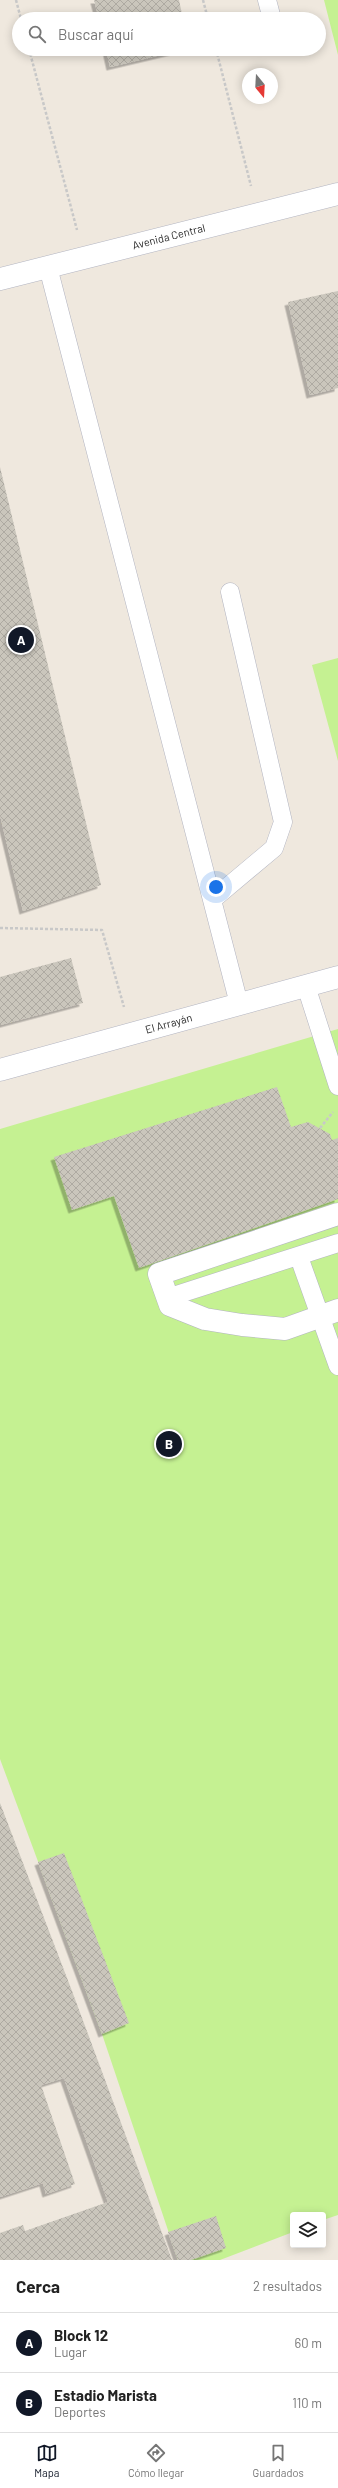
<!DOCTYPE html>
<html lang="es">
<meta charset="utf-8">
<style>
body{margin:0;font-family:Barlow,sans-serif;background:#f2f2f2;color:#222}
.controls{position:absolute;right:12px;bottom:12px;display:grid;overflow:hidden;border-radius:4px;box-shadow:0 2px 10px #0003}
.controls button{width:36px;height:36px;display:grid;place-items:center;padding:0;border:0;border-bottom:1px solid #e0e0e0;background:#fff;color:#222;font:20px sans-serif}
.compass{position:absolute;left:242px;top:68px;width:36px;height:36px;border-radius:50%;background:#fff;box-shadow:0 2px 10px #0003;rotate:162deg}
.you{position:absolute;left:216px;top:887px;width:14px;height:14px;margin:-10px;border:3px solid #fff;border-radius:50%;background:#1a73e8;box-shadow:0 0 0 6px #1a73e833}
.badge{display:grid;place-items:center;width:26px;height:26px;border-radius:50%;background:#111827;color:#fff;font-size:13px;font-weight:700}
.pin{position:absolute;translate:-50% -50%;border:2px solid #fff;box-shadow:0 1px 4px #0006}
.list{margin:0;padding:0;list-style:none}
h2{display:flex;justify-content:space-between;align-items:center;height:52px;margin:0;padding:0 16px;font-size:17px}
h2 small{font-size:13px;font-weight:400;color:#767676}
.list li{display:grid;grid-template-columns:26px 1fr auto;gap:12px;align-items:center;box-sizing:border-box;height:60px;padding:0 16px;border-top:1px solid #e0e0e0}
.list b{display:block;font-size:15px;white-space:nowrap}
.list p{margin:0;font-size:13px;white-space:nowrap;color:#767676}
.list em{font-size:13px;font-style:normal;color:#767676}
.icon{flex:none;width:22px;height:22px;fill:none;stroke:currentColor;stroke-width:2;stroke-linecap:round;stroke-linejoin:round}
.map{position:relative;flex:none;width:338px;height:2260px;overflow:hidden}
.search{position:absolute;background:#fff;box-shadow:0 2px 10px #0003;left:12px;right:12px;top:12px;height:44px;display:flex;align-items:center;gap:10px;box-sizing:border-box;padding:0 14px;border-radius:22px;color:#767676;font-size:15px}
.sheet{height:172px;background:#fff}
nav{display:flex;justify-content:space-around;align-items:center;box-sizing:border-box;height:56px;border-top:1px solid #e0e0e0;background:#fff;font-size:11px;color:#767676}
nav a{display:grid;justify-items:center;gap:2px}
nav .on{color:#111827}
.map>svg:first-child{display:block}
.pitch{fill:#c5f192}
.building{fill:url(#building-cross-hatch);filter:url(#shadow)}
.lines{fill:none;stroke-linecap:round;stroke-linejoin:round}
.lane-casing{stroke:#b2b4c1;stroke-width:19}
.street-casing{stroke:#b2b4c1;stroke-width:23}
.path{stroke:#c8c8c8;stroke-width:2.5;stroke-dasharray:3 2;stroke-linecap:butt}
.lane{stroke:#fff;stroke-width:18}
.street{stroke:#fff;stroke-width:22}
.labels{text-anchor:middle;stroke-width:4;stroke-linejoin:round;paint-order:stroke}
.street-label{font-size:11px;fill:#2c2c2c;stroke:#fff}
</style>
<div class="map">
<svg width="338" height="2260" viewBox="0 0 338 2260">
<defs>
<pattern id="building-cross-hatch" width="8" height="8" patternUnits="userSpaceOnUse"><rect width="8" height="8" fill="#cac6bc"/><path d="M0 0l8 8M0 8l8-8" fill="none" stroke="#aeaaa2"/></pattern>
<filter id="shadow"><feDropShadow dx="-3.5" dy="3.5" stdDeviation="0" flood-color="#0004"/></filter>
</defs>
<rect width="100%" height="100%" fill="#efe8de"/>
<!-- pitch -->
<path class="pitch" d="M324 0H338V55Z
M338 658V761L312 665Z
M338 1029V2215L323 2220V2215H293V2232L220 2260H178L102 2034 0 1759V1129Z"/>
<!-- building -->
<path class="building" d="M94 0H179L183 19H99Z
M106 49H182V50L110 67Z
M338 291V388L310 395 288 302Z
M0 467 101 885 23 911 0 815Z
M71 958 83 1003 0 1025V977Z
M277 1087 291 1127 308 1122 330 1134 332 1140 338 1138V1199L139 1268 114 1196 72 1210 54 1157Z
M0 1803 72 1991 172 2260H0V2233L23 2225 25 2231 108 2202 64 2078 41 2085 75 2184 46 2194 43 2183 0 2197Z
M64 1853 129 2023 102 2034 38 1862Z
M216 2216 226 2248 191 2260H178L168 2232Z"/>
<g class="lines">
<!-- lane casing -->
<g class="lane-casing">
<path id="lane" d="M267 0 272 19
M48 267 239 1004
M212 900 274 848 283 822 230 592
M306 986 338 1086
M299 1257 338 1366
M167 1298 338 1243"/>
</g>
<!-- street casing -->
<g class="street-casing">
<g id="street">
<path id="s1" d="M0 279 338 194"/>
<path id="s2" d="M0 1070 338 977"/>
<path d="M338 1214 159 1274 170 1305 205 1319 242 1325 285 1329 338 1310"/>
</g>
</g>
<!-- path -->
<path class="path" d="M16 0 21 19
M203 0 208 19
M29 49 77 230
M216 49 251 186
M0 928 102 930 124 1007
M320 1128 333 1112"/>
<!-- lane -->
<use href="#lane" class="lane"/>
<!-- street -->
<use href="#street" class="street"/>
</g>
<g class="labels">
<!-- street labels -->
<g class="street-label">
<text dy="4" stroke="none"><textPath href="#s1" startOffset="174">Avenida Central</textPath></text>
<text dy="4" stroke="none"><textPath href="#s2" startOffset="175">El Arrayán</textPath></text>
</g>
</g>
</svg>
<div class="controls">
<button><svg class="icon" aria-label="layers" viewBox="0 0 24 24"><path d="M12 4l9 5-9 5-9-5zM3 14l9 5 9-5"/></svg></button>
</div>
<svg class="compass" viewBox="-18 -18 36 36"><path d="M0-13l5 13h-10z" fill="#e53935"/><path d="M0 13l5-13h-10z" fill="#767676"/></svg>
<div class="you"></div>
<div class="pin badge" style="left:21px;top:640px">A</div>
<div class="pin badge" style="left:169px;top:1444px">B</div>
<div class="search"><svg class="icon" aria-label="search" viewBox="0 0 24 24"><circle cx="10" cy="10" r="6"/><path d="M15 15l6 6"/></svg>Buscar aquí</div>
</div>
<section class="sheet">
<h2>Cerca<small>2 resultados</small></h2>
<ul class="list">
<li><span class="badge">A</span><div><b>Block 12</b><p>Lugar</p></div><em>60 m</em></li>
<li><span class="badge">B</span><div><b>Estadio Marista</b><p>Deportes</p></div><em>110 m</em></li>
</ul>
</section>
<nav>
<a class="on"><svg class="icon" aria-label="map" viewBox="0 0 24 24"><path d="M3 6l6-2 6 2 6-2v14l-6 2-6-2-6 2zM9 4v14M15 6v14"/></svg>Mapa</a>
<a><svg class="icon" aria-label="directions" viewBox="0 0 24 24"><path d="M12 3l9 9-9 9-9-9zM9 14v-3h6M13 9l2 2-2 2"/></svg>Cómo llegar</a>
<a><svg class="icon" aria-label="saved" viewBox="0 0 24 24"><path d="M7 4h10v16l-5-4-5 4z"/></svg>Guardados</a>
</nav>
